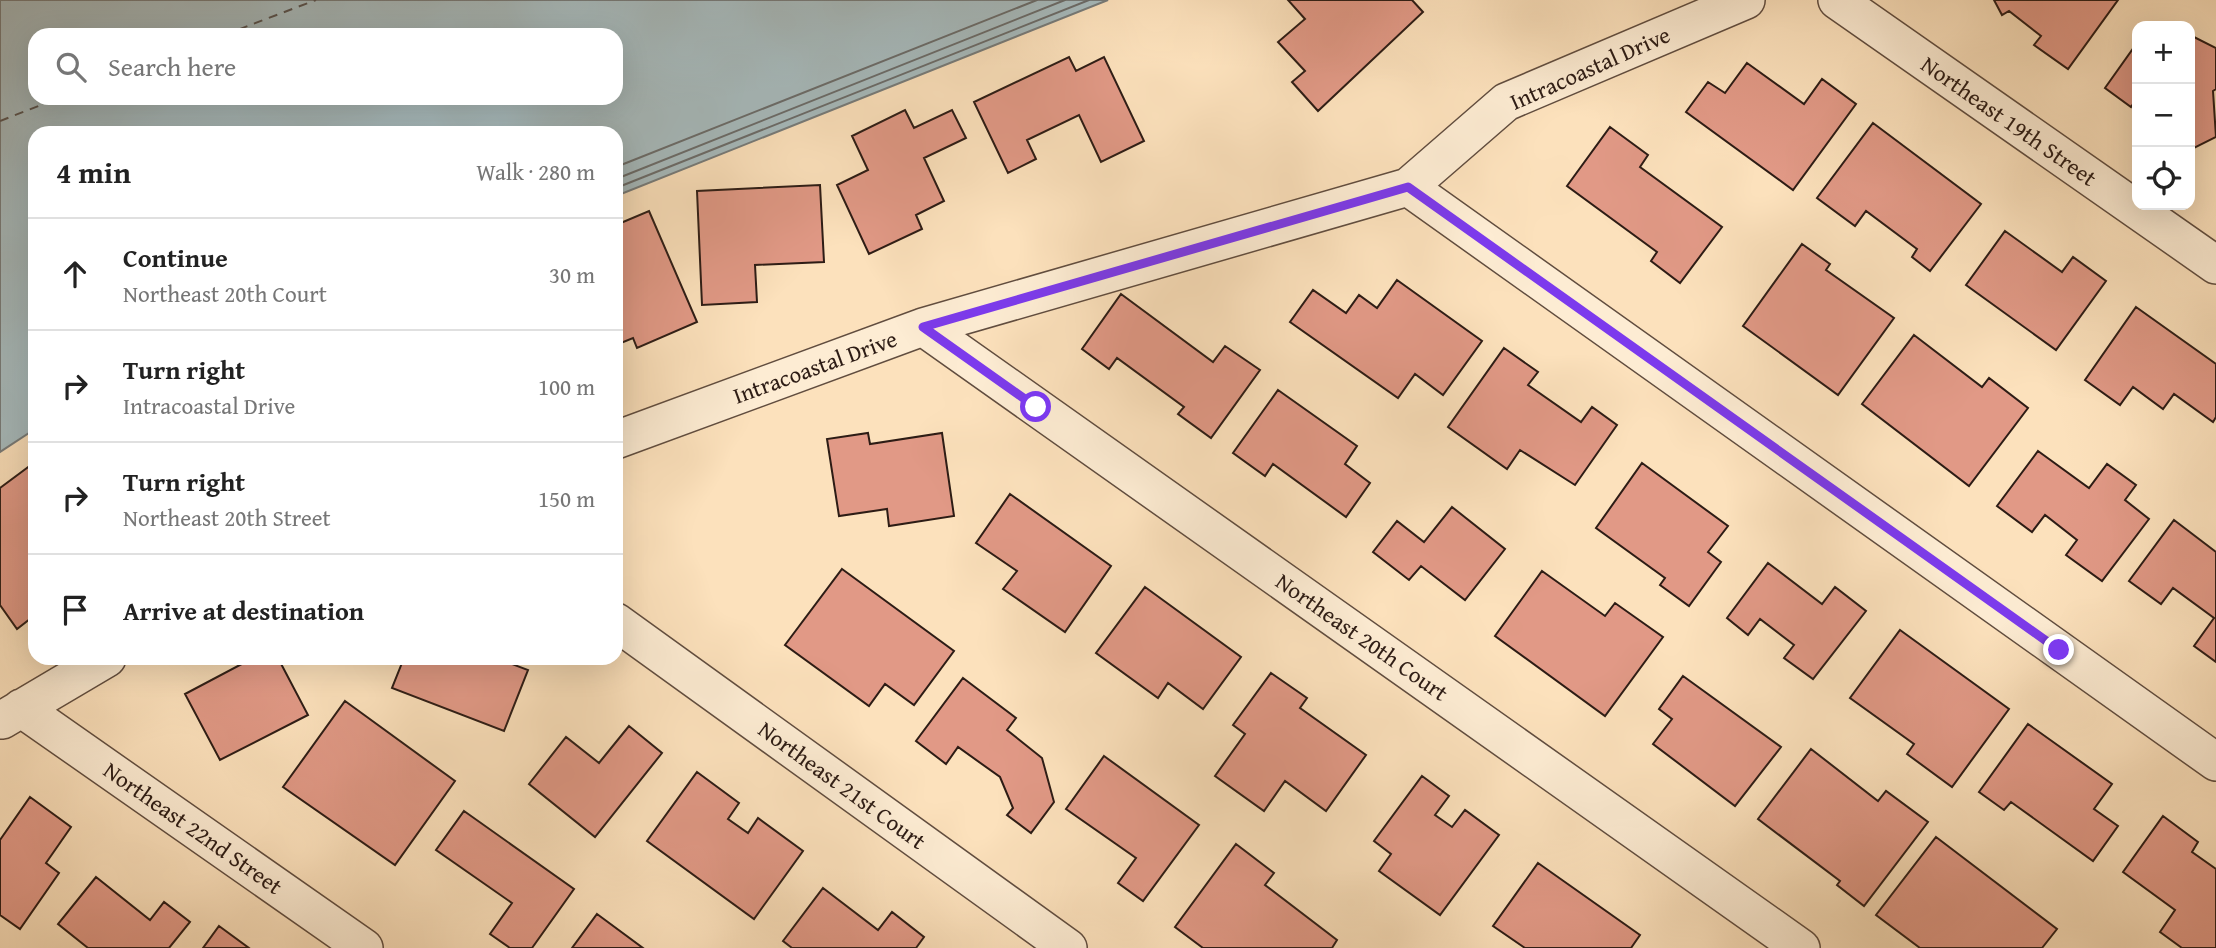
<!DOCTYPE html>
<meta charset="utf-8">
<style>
body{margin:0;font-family:"Gentium Book Plus",serif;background:#f2f2f2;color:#222}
.controls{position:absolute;right:21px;top:21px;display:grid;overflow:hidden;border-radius:14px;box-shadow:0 7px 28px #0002}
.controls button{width:63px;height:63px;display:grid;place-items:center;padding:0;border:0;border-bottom:2px solid #e0e0e0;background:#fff;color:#222;font:35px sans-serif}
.stop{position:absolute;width:21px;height:21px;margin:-16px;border:5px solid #7c3aed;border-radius:50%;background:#fff}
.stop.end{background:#7c3aed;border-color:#fff;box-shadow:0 2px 7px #0008}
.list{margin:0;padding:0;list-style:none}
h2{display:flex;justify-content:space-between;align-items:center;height:91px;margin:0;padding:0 28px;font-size:30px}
h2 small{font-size:23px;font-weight:400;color:#767676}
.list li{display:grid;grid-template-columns:46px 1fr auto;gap:21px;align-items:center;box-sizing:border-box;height:112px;padding:0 28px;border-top:2px solid #e0e0e0}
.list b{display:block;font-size:26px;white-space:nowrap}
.list p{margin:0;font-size:23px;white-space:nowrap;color:#767676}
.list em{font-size:23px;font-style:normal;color:#767676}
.icon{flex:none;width:38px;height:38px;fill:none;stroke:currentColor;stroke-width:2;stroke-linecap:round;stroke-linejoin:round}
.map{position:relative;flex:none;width:2216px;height:948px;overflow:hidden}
.search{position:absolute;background:#fff;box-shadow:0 7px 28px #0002;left:28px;top:28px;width:595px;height:77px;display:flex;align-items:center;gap:18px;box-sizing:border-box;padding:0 24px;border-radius:21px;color:#767676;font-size:26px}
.panel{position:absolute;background:#fff;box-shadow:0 7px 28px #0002;left:28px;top:126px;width:595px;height:539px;border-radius:21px}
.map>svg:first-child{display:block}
.water{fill:#a6babd;stroke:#767b7a;stroke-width:2;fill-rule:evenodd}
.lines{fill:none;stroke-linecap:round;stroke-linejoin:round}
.shore{stroke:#6a6b69;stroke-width:2}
.ferry{stroke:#575350;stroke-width:2;stroke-dasharray:9 7;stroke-linecap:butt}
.building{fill:#e19986;stroke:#2d1c15;stroke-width:2}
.minor-casing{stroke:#614d3f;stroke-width:40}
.minor{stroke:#fdecd3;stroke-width:37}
.route{stroke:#7c3aed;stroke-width:9}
.labels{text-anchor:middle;stroke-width:5;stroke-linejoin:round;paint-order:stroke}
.street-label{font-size:23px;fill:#2d1c15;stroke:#fdecd3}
</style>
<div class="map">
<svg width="2216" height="948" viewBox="0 0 2216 948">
<rect width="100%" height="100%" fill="#fce1bc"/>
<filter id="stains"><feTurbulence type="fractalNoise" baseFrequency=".00286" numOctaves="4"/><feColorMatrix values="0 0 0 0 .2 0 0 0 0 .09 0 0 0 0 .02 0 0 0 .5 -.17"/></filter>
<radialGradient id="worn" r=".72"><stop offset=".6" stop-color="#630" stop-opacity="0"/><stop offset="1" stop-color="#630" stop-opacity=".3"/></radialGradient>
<!-- water -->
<path class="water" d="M0 0H1108L616 196V133H35V429L0 452ZM35 35H616V98H35Z"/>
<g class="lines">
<!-- shore -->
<path class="shore" d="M616 167 1037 0
M616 179 1065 0
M616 188 1089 0"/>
<!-- ferry -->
<path class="ferry" d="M224 35 316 0
M0 121 59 98"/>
</g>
<!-- building -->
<path class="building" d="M1288 0H1412L1423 12 1318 111 1292 82 1305 71 1278 42 1305 19Z
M1994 0H2118L2068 69 2034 45 2041 36 2009 11 2002 15Z
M2190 35 2216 48V89L2213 91 2216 137 2190 150Z
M2137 43V98L2131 107 2105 88Z
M1069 57 1076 71 1104 57 1144 141 1101 162 1079 115 1027 140 1036 159 1008 173 974 102Z
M1747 63 1804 104 1822 79 1856 104 1793 190 1686 112 1708 82 1725 93Z
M905 110 914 128 952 110 966 138 924 158 944 201 916 215 922 229 869 254 837 185 868 170 852 136Z
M1873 123 1981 204 1930 271 1912 257 1917 249 1866 211 1855 226 1817 198Z
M1610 127 1648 155 1640 167 1722 227 1680 283 1651 261 1657 252 1567 186Z
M820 185 824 262 755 265 757 302 702 305 697 191Z
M649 211 697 322 637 348 633 338 616 345V225Z
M2005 231 2062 272 2073 257 2106 281 2056 350 1966 285Z
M1802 244 1830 264 1826 270 1894 318 1838 395 1743 326Z
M1397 280 1482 341 1443 395 1415 374 1398 398 1290 322 1313 290 1346 313 1359 295 1377 308Z
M1121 294 1213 362 1225 346 1260 370 1211 438 1178 414 1184 407 1117 358 1109 369 1082 349Z
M2136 307 2216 364V417L2213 422 2174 394 2163 409 2133 387 2120 405 2085 380Z
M1914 335 1982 387 1989 378 2028 408 1969 486 1862 404Z
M1504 348 1538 372 1528 385 1581 422 1592 407 1617 425 1575 485 1520 450 1507 469 1448 427Z
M1278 390 1357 446 1345 464 1370 483 1346 517 1273 464 1265 476 1233 453Z
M868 433 870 444 942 433 954 516 889 526 887 509 839 516 827 439Z
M2038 451 2089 488 2107 464 2136 485 2125 500 2149 519 2102 581 2066 555 2077 540 2045 515 2032 532 1997 506Z
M35 462V615L17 629 0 605V488Z
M1642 463 1728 526 1708 552 1721 562 1689 606 1660 585 1665 578 1596 528Z
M1010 494 1111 566 1065 632 1003 589 1017 571 976 543Z
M1452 507 1505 549 1465 600 1421 566 1409 580 1373 552 1397 521 1424 542Z
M2174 520 2216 552V662L2194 646 2214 618 2173 588 2161 604 2129 581Z
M1768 563 1822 604 1835 587 1866 611 1813 679 1784 658 1794 645 1760 619 1748 635 1727 618Z
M842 569 954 651 914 705 885 684 869 706 785 645Z
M1542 571 1605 616 1615 603 1663 637 1605 716 1495 636Z
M1145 587 1241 657 1203 709 1168 683 1158 698 1096 653Z
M1900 630 2009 709 1952 787 1907 754 1914 744 1850 698Z
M253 658H278L308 715 220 760 185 694Z
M404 658H496L528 670 504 731 392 688Z
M1271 673 1307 698 1300 708 1366 755 1326 811 1285 781 1264 811 1215 776 1245 734 1233 725Z
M1683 676 1781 747 1735 806 1653 744 1672 719 1659 709Z
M963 678 1016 718 1007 730 1042 758 1054 802 1031 833 1007 815 1013 808 1000 777 958 747 946 764 916 741Z
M345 701 455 781 395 865 283 787Z
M2028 724 2112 784 2094 809 2118 826 2093 861 2011 802 2004 810 1979 792Z
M629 726 662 753 595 837 529 784 566 737 599 763Z
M1811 749 1878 801 1886 791 1928 822 1864 906 1837 885 1840 881 1758 819Z
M1104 756 1199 825 1143 901 1118 883 1136 858 1066 809Z
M697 772 739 803 728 819 748 833 758 818 803 851 754 919 647 841Z
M1422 776 1449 796 1435 815 1452 827 1465 810 1499 835 1440 915 1379 871 1391 854 1374 841Z
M30 797 71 827 46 863 59 873 20 929 0 915V840Z
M464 811 574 889 532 948H510L490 934 512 903 436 850Z
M2163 816 2198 842 2192 852 2216 869V948H2182L2160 932 2175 910 2123 872Z
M1936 837 2057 929 2042 948H1920L1876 915Z
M1236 844 1274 873 1265 885 1337 940 1332 948H1203L1175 927Z
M1538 863 1640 935 1631 948H1525L1493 926Z
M96 877 150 920 164 902 190 922 169 948H88L58 924Z
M823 888 878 930 892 912 924 937 916 948H792L783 941Z
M597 914 643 948H572Z
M219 926 249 948H203Z"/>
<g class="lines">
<!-- minor casing -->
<g class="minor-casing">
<path id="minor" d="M1837 0 2216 265
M1408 187 2216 762
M923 327 1801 948
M616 440 923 327 1408 187 1506 102 1746 0
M616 622 1068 948
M21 708 364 948
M2 720 107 658"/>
</g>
<!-- minor -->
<use href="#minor" class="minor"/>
</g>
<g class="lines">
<!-- route -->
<path class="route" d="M1036 407 923 327 1408 187 2059 650"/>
</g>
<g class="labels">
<!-- street labels -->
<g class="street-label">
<text transform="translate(1590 68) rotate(-24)" y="8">Intracoastal Drive</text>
<text transform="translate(2009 121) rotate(35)" y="8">Northeast 19th Street</text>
<text transform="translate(815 367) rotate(-20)" y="8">Intracoastal Drive</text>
<text transform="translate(1362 637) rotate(35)" y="8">Northeast 20th Court</text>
<text transform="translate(842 785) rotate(36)" y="8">Northeast 21st Court</text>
<text transform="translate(193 828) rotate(35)" y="8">Northeast 22nd Street</text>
</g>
</g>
<rect width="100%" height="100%" filter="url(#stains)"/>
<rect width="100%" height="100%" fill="url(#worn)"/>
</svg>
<div class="controls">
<button>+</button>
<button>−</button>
<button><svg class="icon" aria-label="locate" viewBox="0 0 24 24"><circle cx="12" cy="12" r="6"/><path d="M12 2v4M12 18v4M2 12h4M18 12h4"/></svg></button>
</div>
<div class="stop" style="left:1036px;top:407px"></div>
<div class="stop end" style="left:2059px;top:650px"></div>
<div class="search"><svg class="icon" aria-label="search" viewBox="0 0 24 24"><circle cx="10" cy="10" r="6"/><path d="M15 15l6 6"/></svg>Search here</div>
<section class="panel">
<h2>4 min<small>Walk · 280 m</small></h2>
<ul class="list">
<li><svg class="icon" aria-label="ahead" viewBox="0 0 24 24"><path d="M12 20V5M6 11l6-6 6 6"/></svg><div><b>Continue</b><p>Northeast 20th Court</p></div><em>30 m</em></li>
<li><svg class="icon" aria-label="right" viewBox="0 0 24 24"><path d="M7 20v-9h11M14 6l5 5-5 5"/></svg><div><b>Turn right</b><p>Intracoastal Drive</p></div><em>100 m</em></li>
<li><svg class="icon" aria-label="right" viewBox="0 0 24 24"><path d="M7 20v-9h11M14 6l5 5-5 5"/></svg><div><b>Turn right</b><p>Northeast 20th Street</p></div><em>150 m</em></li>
<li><svg class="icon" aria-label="arrive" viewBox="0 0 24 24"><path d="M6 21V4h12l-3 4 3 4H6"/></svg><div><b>Arrive at destination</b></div></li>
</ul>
</section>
</div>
